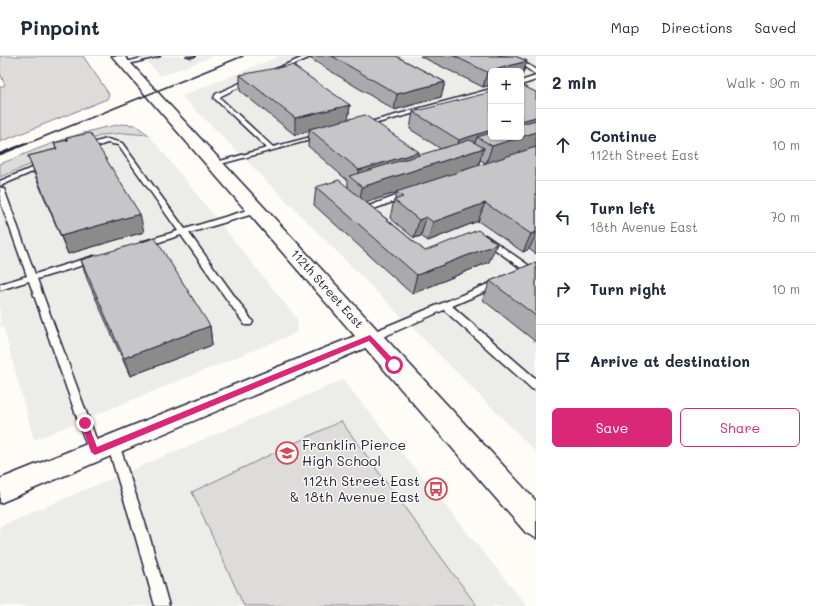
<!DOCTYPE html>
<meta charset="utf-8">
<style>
body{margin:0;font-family:Mali,sans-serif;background:#f2f2f3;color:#1f2937}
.controls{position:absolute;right:12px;top:12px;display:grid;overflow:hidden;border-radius:6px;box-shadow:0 1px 3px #0004}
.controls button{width:36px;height:36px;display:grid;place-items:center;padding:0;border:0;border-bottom:1px solid #e0e1e3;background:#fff;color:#1f2937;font:20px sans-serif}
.stop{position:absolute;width:12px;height:12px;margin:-9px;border:3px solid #db2777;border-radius:50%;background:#fff}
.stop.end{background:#db2777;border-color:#fff;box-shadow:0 1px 4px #0008}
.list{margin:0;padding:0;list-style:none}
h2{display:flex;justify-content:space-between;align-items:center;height:52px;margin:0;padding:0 16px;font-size:17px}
h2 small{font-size:13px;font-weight:400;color:#747a83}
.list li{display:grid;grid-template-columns:26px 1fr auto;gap:12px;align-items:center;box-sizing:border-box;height:72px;padding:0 16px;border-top:1px solid #e0e1e3}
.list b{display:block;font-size:15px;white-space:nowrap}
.list p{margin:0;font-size:13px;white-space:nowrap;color:#747a83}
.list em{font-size:13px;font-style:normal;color:#747a83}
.actions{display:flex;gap:8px;padding:12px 16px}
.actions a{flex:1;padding:9px 0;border:1px solid #db2777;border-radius:6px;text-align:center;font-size:14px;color:#db2777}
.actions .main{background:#db2777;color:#fff}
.icon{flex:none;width:22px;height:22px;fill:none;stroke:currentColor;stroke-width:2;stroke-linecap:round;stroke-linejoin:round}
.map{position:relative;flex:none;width:536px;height:550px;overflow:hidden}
header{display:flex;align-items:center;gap:24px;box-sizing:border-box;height:56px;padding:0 20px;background:#fff;border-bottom:1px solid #e0e1e3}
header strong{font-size:19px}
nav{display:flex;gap:22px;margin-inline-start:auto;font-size:14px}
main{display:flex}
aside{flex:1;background:#fff}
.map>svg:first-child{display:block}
.built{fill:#ecece9;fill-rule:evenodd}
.green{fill:#dddcdb;stroke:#807f8b}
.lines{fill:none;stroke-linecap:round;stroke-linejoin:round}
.service-casing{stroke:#22223b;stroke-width:3}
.minor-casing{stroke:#22223b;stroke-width:3}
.secondary-casing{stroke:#22223b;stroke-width:3}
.service{fill:#fdfcf7;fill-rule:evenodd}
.minor{fill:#fdfcf7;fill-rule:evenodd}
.secondary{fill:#fdfcf7;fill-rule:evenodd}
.rail-far1{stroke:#22223b;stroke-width:1.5}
.rail{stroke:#22223b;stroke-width:2.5}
.wall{fill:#aaaaac;stroke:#22223b;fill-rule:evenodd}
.shaded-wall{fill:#8b8b8c;stroke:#22223b}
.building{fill:#c6c6c8;stroke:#22223b}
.route{fill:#db2777}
.labels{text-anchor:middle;stroke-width:3;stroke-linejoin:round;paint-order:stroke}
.street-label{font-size:12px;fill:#22223b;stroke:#fdfcf7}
.near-poi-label{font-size:14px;fill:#22223b;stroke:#fdfcf7;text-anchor:start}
</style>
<header>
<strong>Pinpoint</strong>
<nav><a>Map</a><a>Directions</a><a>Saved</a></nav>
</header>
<main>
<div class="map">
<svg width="536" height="550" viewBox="0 0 536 550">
<rect width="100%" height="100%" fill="#fdfcf7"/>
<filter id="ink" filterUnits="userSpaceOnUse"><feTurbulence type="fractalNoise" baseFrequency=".025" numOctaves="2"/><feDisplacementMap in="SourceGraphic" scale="8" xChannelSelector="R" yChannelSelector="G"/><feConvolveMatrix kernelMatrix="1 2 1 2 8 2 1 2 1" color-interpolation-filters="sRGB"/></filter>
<g filter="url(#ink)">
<!-- built -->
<path class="built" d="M141 0H214L161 20Z
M280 0H536V396L182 40ZM491 15H521V81H491Z
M124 77 149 79 298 264 296 277 34 384 3 270 0 271V121L102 79Z
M343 324 527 550H0V470Z"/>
<!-- green -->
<path class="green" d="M0 0H83L109 38 107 43 0 86V31L5 29 0 17Z
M122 68 135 69 149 79 124 77 102 79 0 121V108C40 92 79 75 122 68Z
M341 365 477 550H244L192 436Z"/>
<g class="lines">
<!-- service casing -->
<g class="service-casing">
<path id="service" d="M150 0H160L125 9 122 7Z
M306 0H313L276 16 271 15Z
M499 0C511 0 527 7 536 14V19L528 13Z
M536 20V24L521 29V25Z
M251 22 256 23 221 40 220 42 273 91 322 78 325 80 217 109H213V107L267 92 214 42 216 38Z
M491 33V37L362 71 359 69Z
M107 83 122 87 185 173 254 152H260V156L189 177 251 263 253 266 251 269H245L181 179 147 190H141L140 188 141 186 178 175 118 89 107 87 85 95 82 93 96 86Z
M44 107 47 109 46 110 0 130V125Z
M0 131 4 133 35 218 94 200 98 203 97 205 37 223 101 396 99 400 95 401 91 400 89 396 29 225 0 234V228L27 220 0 144Z
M404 137H410L411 139 371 154 374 157 373 159H367L361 153Z
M485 179 531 211 532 213 531 215H525L482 184 481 182Z
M500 223 503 224 505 226 503 228 452 250 536 323V334L532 333 444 254 374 285H366L365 282 366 279Z
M113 383 117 384 119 388 149 479 169 550H155L135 479 107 388 109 384Z"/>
</g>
<!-- minor casing -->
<g class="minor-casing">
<path id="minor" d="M370 274 377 277 380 282 377 287 0 447V423Z"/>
</g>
<!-- secondary casing -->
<g class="secondary-casing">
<path id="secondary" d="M112 0H124L536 445V482L526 477Z"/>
</g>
<!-- service -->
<use href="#service" class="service"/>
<!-- minor -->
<use href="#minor" class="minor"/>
<!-- secondary -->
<use href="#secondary" class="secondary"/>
<!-- rail-far1 -->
<path class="rail-far1" d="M26 88 243 0"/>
<!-- rail -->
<path class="rail" d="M0 98 28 87"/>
</g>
<!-- wall -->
<path class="wall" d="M185 0H197L191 2Z
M312 0H396L445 26 441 41 394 54 311 3Z
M420 0H515L527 5 522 20 483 31Z
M240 19 350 49 348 64 419 96 418 100 441 93 410 73 413 56 536 91V198L529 193 523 196 478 165 428 185 421 180 414 182 390 162 394 144H395L396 137 366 146 425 195 489 206 412 238 314 149 316 131H348V125L308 90 309 75 295 79 240 35ZM480 104 486 107 478 110Z
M66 82 144 176 68 198 34 117 28 100 56 93 54 87 67 84Z
M81 204 210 270 212 289 130 320 87 223Z
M536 206V286L483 244 490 225Z"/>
<!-- shaded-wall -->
<path class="shaded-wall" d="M191 0H197L191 2Z
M527 5 522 20 521 21V15H491V29L483 31 487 16Z
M445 26 441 41 394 54 397 38Z
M350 49 348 65 309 73V75L295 79V62Z
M536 61V75L521 80V65Z
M491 74V81H477L472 95 454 101 459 84Z
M536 76V91L486 108 492 90Z
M484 92 478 110 359 149 362 131Z
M419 96 415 113 357 126 359 114Z
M485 147 478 165 428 185 433 166Z
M140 158 144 176 68 198 61 180Z
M426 161 421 180 414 182 419 164Z
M536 176V179L529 193 523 196 531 178Z
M497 188 489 206 412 238 417 219Z
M210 270 212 289 130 320 124 302Z"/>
<!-- building -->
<path class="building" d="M332 0H396L445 26 397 38Z
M454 0H515L527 5 487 16Z
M292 9 350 49 295 62 240 19Z
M521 29 536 36V61L521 65Z
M491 36V74L459 84 413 56Z
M365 59 419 96 359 114 309 73Z
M536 64V76L521 81V68Z
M90 77 140 158 61 180 28 100 57 93 54 87 68 84 66 82Z
M491 77V81H521L492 90 477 81Z
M470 84 484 92 362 131 349 120Z
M536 91V176L531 178 485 147 433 166 426 161 419 164 394 144 403 141 396 136Z
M339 124 425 195 478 174 497 188 417 219 316 131Z
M155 182 210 270 124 302 81 204Z
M536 206V260L490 225Z"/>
</g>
<!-- route -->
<path class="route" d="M370 279 397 307V311H392L369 285 95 399 91 396 81 367 85 364 87 365 97 391Z"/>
<!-- icons -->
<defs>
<g id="school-ring" transform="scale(1.15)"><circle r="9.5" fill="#fdfcf7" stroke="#d1495b" stroke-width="1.5"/><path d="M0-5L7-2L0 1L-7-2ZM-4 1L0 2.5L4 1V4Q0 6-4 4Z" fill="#d1495b"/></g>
<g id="bus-ring" transform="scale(1.15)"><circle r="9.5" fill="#fdfcf7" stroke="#d1495b" stroke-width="1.5"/><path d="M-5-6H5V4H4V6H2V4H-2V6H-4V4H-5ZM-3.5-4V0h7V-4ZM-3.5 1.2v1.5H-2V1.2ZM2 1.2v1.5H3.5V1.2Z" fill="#d1495b"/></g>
</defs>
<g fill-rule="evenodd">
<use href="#school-ring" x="287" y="397"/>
<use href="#bus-ring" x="436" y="433"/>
</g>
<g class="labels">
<!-- street labels -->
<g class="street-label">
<text transform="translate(327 233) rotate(48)" y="4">112th Street East</text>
</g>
<!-- near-poi labels -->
<g class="near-poi-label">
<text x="302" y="394">Franklin Pierce<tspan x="302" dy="16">High School</tspan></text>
<text x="420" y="430" text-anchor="end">112th Street East<tspan x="420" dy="16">&amp; 18th Avenue East</tspan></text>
</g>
</g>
</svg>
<div class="controls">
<button>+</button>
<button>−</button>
</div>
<div class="stop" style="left:394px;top:309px"></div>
<div class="stop end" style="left:85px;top:367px"></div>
</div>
<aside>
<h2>2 min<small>Walk · 90 m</small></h2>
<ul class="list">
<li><svg class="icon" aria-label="ahead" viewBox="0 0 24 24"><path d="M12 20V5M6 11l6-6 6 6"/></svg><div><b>Continue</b><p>112th Street East</p></div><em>10 m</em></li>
<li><svg class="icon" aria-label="left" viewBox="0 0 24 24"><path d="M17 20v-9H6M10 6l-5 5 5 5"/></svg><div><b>Turn left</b><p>18th Avenue East</p></div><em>70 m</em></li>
<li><svg class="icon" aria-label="right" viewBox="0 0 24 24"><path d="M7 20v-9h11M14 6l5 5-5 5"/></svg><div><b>Turn right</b></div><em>10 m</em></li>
<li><svg class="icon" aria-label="arrive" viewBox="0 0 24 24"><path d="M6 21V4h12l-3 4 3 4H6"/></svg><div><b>Arrive at destination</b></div></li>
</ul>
<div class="actions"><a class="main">Save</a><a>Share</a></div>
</aside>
</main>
